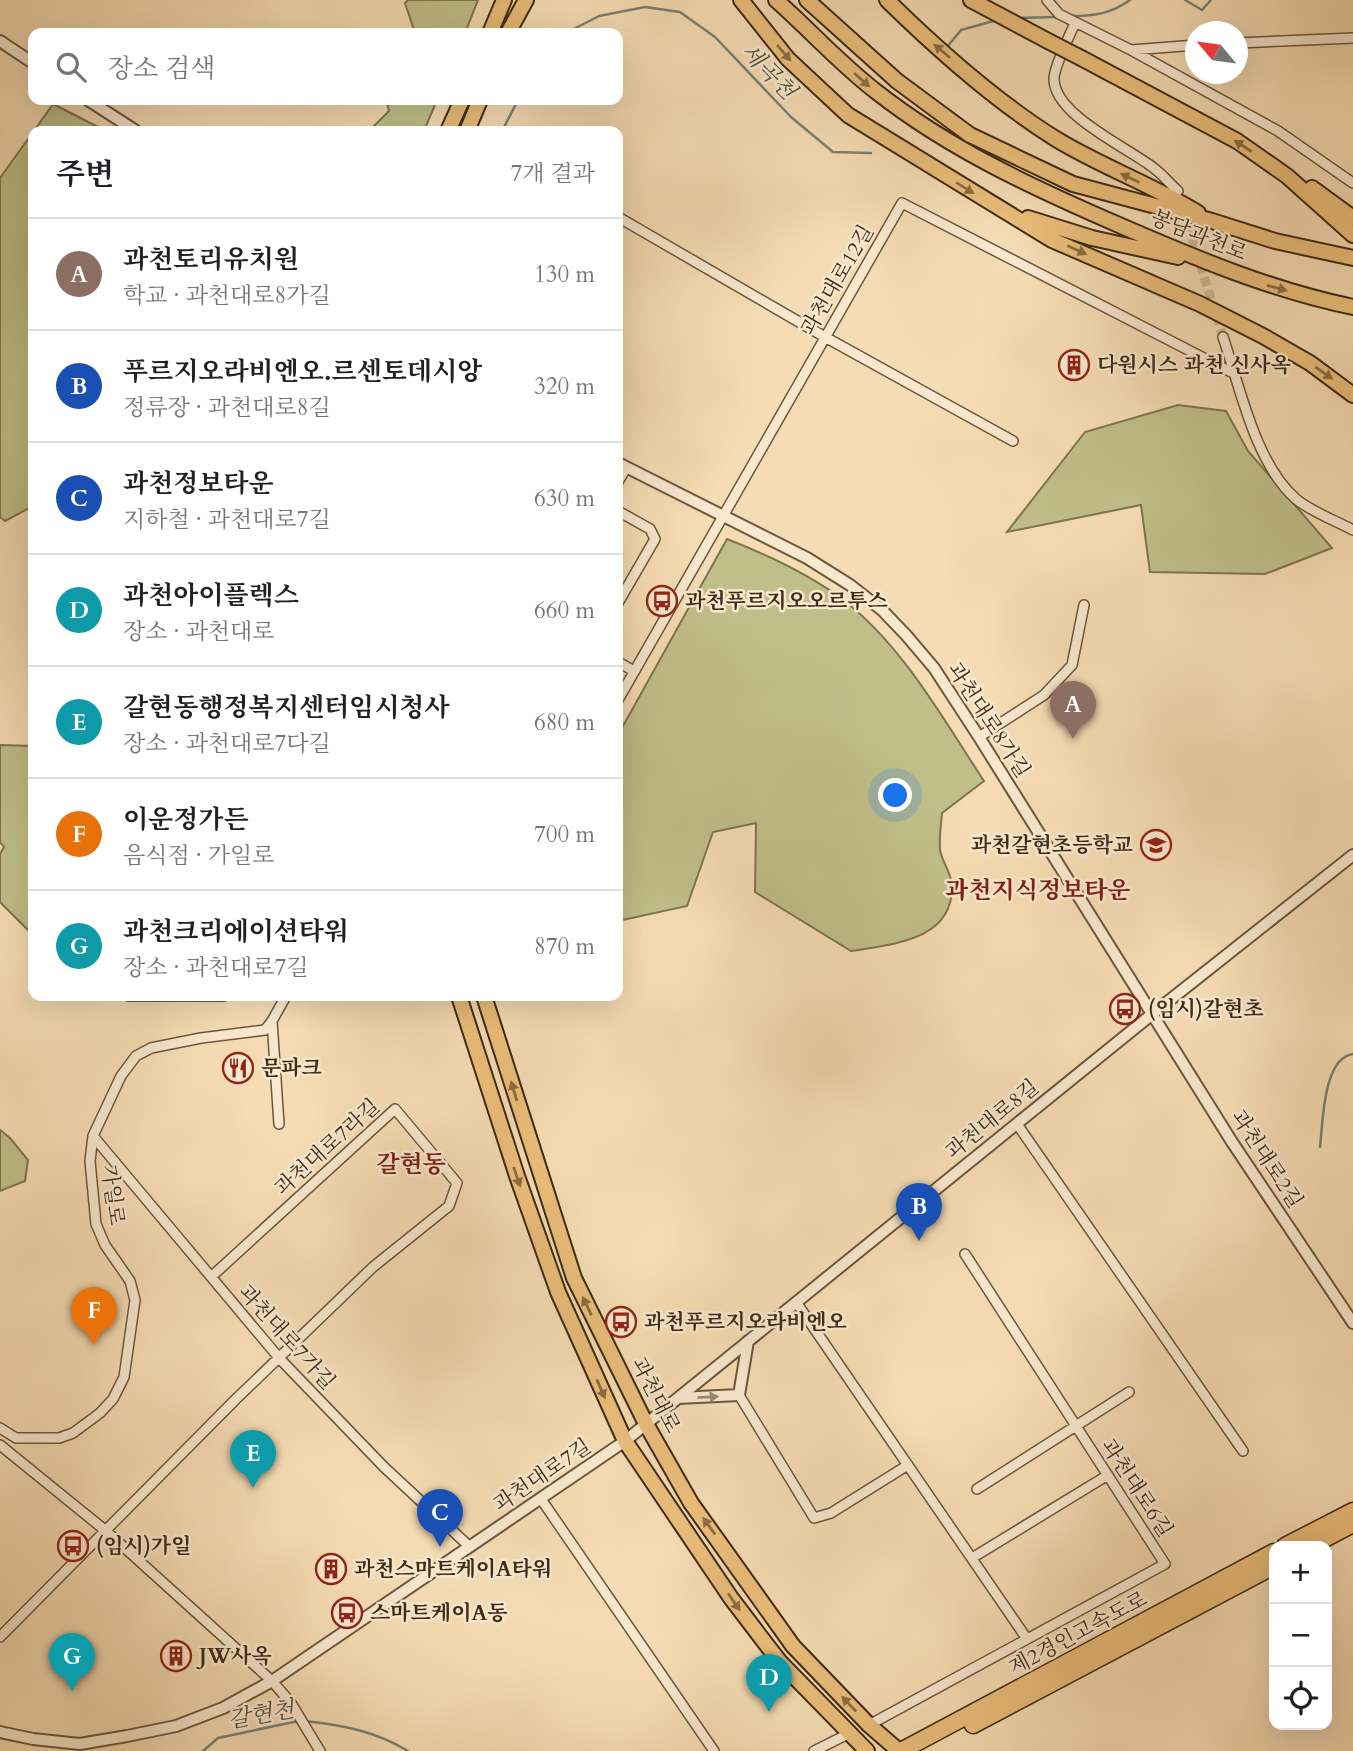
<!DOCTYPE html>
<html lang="ko">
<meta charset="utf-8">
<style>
body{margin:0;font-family:Cardo,"Noto Serif KR",serif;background:#f2f2f2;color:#202124}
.controls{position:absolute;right:21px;bottom:21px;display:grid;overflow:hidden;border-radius:14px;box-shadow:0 7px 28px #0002}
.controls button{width:63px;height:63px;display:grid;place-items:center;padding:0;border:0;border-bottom:2px solid #e0e0e0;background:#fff;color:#202124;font:35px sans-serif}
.compass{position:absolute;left:1185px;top:21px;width:63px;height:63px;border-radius:50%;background:#fff;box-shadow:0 7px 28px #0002;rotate:299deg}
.you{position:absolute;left:896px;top:796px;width:24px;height:24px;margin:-18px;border:5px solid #fff;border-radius:50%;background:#1a73e8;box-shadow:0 0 0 10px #1a73e833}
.badge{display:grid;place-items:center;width:46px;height:46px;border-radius:50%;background:#0b8043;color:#fff;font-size:23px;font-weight:700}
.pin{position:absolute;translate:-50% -58px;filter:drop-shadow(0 2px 4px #0008)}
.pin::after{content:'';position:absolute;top:37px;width:24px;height:21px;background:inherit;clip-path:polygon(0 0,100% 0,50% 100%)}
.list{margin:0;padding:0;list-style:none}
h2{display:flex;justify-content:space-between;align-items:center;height:91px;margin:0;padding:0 28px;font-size:30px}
h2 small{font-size:23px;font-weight:400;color:#757577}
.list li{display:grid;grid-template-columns:46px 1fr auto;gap:21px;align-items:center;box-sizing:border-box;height:112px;padding:0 28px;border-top:2px solid #e0e0e0}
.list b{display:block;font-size:26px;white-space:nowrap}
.list p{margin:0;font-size:23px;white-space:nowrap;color:#757577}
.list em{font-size:23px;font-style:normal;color:#757577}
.icon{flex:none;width:38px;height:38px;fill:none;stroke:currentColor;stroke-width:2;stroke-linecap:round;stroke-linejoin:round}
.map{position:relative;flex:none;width:1353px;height:1751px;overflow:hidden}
.search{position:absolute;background:#fff;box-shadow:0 7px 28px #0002;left:28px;top:28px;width:595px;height:77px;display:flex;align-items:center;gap:18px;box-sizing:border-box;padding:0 24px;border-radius:14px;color:#757577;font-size:26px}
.panel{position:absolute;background:#fff;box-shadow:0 7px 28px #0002;left:28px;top:126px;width:595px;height:875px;border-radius:14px}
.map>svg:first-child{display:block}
.green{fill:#c0bf8a;stroke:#7e7550;stroke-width:2}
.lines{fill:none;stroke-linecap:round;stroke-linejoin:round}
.stream{stroke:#788176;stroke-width:2.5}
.minor-tunnel{stroke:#d1b994;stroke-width:9;stroke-dasharray:9 4.5;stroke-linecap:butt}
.minor-casing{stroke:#6b573e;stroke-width:12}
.tertiary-casing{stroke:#6b573e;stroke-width:14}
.primary-casing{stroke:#3d2b16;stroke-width:18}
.trunk-casing{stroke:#3d2b16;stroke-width:18}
.motorway-casing{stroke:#3d2b16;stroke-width:19}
.minor{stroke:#f9e8ce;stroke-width:9}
.tertiary{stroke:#f9e8ce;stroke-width:10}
.primary{stroke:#ebbe7a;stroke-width:14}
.trunk{stroke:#ebbe7a;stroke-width:14}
.motorway{stroke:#ebbe7a;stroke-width:16}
.trunk-bridge-casing{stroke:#3d2b16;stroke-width:18;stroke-linecap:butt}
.trunk-bridge{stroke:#ebbe7a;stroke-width:14}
.oneway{fill:#8b6d43}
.oneway2{fill:#9b8a72}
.labels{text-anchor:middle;stroke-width:5;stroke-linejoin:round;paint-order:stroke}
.street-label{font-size:21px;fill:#3d2b16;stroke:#f9e8ce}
.poi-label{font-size:21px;font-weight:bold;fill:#3d2b16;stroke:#f9e8ce;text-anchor:start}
.water-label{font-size:23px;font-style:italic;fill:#564f3e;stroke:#f9e8ce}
.quarter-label{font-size:24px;font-weight:bold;fill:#7a1f14;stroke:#f9e8ce}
</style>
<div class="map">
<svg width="1353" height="1751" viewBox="0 0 1353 1751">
<rect width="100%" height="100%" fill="#f6dcb4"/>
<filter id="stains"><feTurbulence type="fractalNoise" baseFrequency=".00286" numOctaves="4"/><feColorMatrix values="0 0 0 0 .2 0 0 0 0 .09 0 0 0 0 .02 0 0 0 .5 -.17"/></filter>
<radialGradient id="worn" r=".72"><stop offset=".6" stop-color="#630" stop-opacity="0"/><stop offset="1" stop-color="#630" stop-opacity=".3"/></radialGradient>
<!-- green -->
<path class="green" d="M408 0H478L465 33H415L405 3Z
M386 100H437L424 131H361L373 127 389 111Z
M53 104 106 131H34Z
M33 132V506L5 521 0 517V178Z
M1178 405 1226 411 1248 451 1332 548 1265 574 1150 572 1141 505 1007 532 1085 432Z
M727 539C768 555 810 574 846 602 904 648 943 719 984 781L942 813C941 824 939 839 940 850 942 862 952 874 952 886 953 941 892 944 851 951L755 892 756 823 713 832 687 906 618 921V735Z
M0 745 33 746V926L30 932 0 902V854L4 847 0 842Z
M0 1130 10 1138 28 1160 25 1181 0 1191Z"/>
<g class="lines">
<!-- stream -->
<path class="stream" d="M1185 0 1202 10 1211 0
M1073 16C1095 16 1112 13 1130 0
M1017 18 1056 17
M566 33 599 16 645 7 680 12 715 37 791 117 833 152 871 153
M947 47 961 30 997 20
M502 131 518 100
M1320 1147C1323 1122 1323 1058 1353 1054
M304 1721C342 1725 375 1731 408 1751
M203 1751 218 1738 298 1721"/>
<!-- minor-tunnel -->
<path class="minor-tunnel" d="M1184 213 1223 337"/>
<!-- minor casing -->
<g class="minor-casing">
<path id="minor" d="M1047 0 1059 14 1131 50 1196 45
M1075 23C1069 37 1055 64 1054 78 1053 115 1129 148 1155 169 1163 175 1170 184 1178 191
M1238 43 1353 38
M1131 50 1278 131 1353 183
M618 217 825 337 1013 441
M1223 337C1240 387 1255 463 1296 499 1310 511 1336 521 1353 530
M618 482 626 468
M618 511 650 529 655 539 618 603
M618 662 634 671
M618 700 902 203 1235 374
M979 737 1044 695 1072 665 1084 605
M128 996H224
M272 1021 279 1124
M1017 1124 1243 1451
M93 1136 280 1359 384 1467 470 1547
M796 1302 1027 1639
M739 1395 814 1518 831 1513 908 1465
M0 1428 16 1438H59L73 1433 100 1413 113 1399 124 1377 135 1300 130 1281 105 1245 96 1224 90 1161 93 1136 121 1076 136 1056 151 1048 201 1038 265 1030 272 1021 286 996
M0 1445 106 1531 272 1681 291 1703 320 1751
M977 1489 1129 1392
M541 1499 714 1751
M972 1558 1108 1475
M0 1637 236 1399 373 1267 449 1206 457 1183 395 1109 211 1277
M869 1725 1165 1564 965 1254
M814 1751 848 1734"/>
</g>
<!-- tertiary casing -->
<g class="tertiary-casing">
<path id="tertiary" d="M0 41 33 63
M88 100 136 131
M618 463 807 558 850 585 882 610 906 635 934 668 979 737 1232 1142 1353 1323
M678 1398 739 1395 748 1341
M0 1732 33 1739 80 1744 127 1736 176 1726 223 1708 272 1681 625 1441 1151 1015 1353 855"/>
</g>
<!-- primary casing -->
<g class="primary-casing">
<path id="primary" d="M459 996 517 1176 558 1292 625 1441 731 1598 766 1644 780 1662 867 1751
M484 996 574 1278 646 1424 691 1503 793 1646 869 1725 899 1751"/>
</g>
<!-- trunk casing -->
<g class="trunk-casing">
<path id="trunk" d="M741 0 788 59 848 115 1052 240 1200 304 1263 336 1310 363 1353 395
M776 0C810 30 841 65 878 93 951 150 1034 188 1119 225 1195 258 1271 290 1353 307
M807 0 897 81 970 135 1073 184 1212 221 1275 241 1353 258
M887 0C938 50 995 101 1056 139 1102 167 1153 185 1198 213
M971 0 1048 41
M490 33 504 0
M508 33 526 0
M1083 59 1237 141 1287 176 1353 235
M448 131 462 100
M467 131 480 100
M1312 188 1353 218
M1028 218 1092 238 1178 257"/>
</g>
<!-- motorway casing -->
<g class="motorway-casing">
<path id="motorway" d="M1285 1546 1353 1511
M1311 1546 1353 1524
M973 1725 1274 1566
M901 1751 1274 1552"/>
</g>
<!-- minor -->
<use href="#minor" class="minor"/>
<!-- tertiary -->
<use href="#tertiary" class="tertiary"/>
<!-- primary -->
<use href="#primary" class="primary"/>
<!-- trunk -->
<use href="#trunk" class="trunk"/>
<!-- motorway -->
<use href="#motorway" class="motorway"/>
<!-- trunk-bridge casing -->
<g class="trunk-bridge-casing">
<path id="trunk-bridge" d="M1048 41 1083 59"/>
</g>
<!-- trunk-bridge -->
<use href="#trunk-bridge" class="trunk-bridge"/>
</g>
<!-- one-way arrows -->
<defs><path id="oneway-solid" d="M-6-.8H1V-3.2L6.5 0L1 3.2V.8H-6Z" transform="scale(1.75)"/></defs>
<g class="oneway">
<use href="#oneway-solid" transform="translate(942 51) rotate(-140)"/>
<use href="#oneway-solid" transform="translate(784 53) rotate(49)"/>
<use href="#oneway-solid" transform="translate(862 80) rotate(42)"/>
<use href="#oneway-solid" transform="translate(1243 146) rotate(-147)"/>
<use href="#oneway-solid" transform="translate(1130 178) rotate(-155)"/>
<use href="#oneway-solid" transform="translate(965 188) rotate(32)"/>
<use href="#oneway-solid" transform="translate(1077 250) rotate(24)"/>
<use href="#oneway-solid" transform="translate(1277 288) rotate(15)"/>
<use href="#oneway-solid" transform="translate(1324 373) rotate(35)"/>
<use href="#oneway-solid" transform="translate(514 1091) rotate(-107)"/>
<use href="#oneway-solid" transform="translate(517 1177) rotate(71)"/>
<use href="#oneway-solid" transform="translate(587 1306) rotate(-116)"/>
<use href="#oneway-solid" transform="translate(601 1389) rotate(66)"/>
<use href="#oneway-solid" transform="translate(709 1526) rotate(-126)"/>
<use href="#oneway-solid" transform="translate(734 1602) rotate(55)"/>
<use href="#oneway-solid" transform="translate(849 1704) rotate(-134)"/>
</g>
<use class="oneway2" href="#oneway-solid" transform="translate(708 1397) rotate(-3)"/>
<!-- icons -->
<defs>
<g id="building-ring" transform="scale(1.575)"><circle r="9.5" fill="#f9e8ce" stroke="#8f2418" stroke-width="1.5"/><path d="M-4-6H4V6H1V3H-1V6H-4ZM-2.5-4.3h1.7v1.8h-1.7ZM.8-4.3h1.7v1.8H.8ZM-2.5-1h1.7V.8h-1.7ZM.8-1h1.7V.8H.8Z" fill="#8f2418"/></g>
<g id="bus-ring" transform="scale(1.575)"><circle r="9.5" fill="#f9e8ce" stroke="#8f2418" stroke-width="1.5"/><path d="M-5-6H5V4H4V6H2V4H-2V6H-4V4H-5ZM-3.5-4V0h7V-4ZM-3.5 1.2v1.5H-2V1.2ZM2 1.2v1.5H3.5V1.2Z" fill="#8f2418"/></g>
<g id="school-ring" transform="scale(1.575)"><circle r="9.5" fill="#f9e8ce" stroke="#8f2418" stroke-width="1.5"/><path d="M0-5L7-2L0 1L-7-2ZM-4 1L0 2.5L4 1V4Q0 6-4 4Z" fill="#8f2418"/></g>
<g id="restaurant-ring" transform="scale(1.575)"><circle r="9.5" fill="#f9e8ce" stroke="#8f2418" stroke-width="1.5"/><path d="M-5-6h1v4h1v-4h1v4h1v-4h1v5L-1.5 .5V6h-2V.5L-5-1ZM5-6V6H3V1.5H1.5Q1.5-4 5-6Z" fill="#8f2418"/></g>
</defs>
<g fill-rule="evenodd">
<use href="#building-ring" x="1074" y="365"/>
<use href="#bus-ring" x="662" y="601"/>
<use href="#school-ring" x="1156" y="845"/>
<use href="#bus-ring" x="1125" y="1009"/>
<use href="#restaurant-ring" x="238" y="1068"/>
<use href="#bus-ring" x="621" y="1322"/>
<use href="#bus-ring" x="73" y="1546"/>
<use href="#building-ring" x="331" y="1569"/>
<use href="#bus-ring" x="347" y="1613"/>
<use href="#building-ring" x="176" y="1656"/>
</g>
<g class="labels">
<!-- street labels -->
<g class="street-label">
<text transform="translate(1199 235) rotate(22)" y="7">봉담과천로</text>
<text transform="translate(837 280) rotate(-60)" y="7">과천대로12길</text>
<text transform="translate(989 720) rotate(57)" y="7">과천대로8가길</text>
<text transform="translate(992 1119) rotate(-39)" y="7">과천대로8길</text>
<text transform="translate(327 1147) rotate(-42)" y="7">과천대로7라길</text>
<text transform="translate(1267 1159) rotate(57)" y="7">과천대로2길</text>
<text transform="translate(113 1195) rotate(82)" y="7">가일로</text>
<text transform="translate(287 1337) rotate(48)" y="7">과천대로7가길</text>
<text transform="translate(656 1395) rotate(63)" y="7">과천대로</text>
<text transform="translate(542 1475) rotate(-34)" y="7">과천대로7길</text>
<text transform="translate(1137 1488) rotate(57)" y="7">과천대로6길</text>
<text transform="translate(1078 1633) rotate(-28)" y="7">제2경인고속도로</text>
</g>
<!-- poi labels -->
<g class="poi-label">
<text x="1097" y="372">다원시스 과천 신사옥</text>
<text x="685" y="608">과천푸르지오오르투스</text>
<text x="1133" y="852" text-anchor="end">과천갈현초등학교</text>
<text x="1148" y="1016">(임시)갈현초</text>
<text x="261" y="1075">문파크</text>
<text x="644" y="1329">과천푸르지오라비엔오</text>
<text x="96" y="1553">(임시)가일</text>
<text x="354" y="1576">과천스마트케이A타워</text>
<text x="370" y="1620">스마트케이A동</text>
<text x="199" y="1663">JW사옥</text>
</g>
<!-- water labels -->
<g class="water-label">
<text transform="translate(769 71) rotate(46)" y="8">세곡천</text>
<text transform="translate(261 1714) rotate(-10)" y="8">갈현천</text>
</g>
<!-- quarter labels -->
<g class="quarter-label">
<text x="1038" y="898">과천지식정보타운</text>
<text x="411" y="1172">갈현동</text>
</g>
</g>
<rect width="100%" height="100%" filter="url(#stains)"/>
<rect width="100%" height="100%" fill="url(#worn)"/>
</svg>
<div class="controls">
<button>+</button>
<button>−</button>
<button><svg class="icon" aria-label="locate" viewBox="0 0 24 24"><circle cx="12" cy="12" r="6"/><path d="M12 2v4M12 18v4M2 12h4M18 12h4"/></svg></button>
</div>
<svg class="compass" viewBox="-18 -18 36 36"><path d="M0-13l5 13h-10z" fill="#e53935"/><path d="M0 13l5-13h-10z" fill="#757577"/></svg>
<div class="you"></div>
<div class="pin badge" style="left:1073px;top:739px;background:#8d6e63">A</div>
<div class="pin badge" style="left:919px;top:1241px;background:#1a4fb4">B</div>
<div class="pin badge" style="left:440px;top:1547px;background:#1a4fb4">C</div>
<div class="pin badge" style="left:769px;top:1712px;background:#0f9aa8">D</div>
<div class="pin badge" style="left:253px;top:1488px;background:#0f9aa8">E</div>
<div class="pin badge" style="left:94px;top:1345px;background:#e8710a">F</div>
<div class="pin badge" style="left:72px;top:1691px;background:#0f9aa8">G</div>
<div class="search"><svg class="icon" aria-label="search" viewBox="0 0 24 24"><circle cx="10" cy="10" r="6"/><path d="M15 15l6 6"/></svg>장소 검색</div>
<section class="panel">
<h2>주변<small>7개 결과</small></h2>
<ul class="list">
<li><span class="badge" style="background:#8d6e63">A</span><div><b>과천토리유치원</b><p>학교 · 과천대로8가길</p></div><em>130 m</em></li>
<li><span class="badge" style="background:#1a4fb4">B</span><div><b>푸르지오라비엔오.르센토데시앙</b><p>정류장 · 과천대로8길</p></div><em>320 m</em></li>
<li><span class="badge" style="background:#1a4fb4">C</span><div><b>과천정보타운</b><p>지하철 · 과천대로7길</p></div><em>630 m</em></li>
<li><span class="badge" style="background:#0f9aa8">D</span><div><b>과천아이플렉스</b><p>장소 · 과천대로</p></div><em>660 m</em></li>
<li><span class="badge" style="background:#0f9aa8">E</span><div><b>갈현동행정복지센터임시청사</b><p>장소 · 과천대로7다길</p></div><em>680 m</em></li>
<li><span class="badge" style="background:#e8710a">F</span><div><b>이운정가든</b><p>음식점 · 가일로</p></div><em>700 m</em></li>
<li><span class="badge" style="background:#0f9aa8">G</span><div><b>과천크리에이션타워</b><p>장소 · 과천대로7길</p></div><em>870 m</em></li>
</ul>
</section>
</div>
